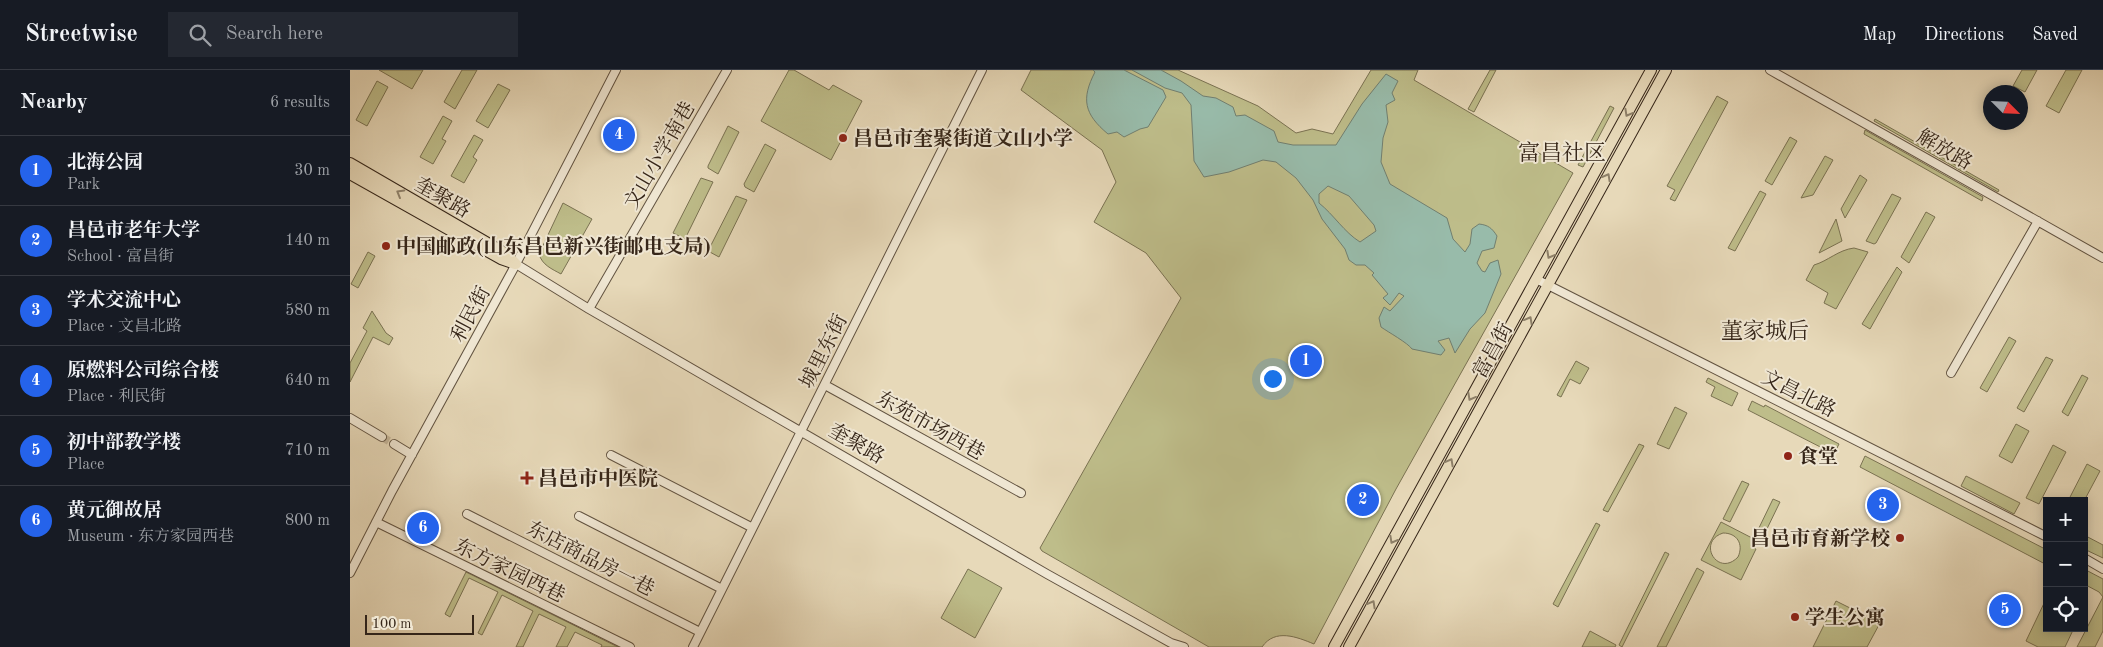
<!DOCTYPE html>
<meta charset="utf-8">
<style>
body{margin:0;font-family:"Old Standard TT","Noto Serif SC",serif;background:#242831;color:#f1f3f6}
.controls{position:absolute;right:15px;bottom:15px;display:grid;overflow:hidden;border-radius:0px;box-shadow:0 2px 12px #0003}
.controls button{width:45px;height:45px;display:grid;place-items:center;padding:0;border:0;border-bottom:1px solid #363941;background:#171b24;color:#f1f3f6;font:25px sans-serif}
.compass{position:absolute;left:1633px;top:15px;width:45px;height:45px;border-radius:50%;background:#171b24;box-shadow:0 2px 12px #0003;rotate:114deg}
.scale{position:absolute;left:15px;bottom:12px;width:109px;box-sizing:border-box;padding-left:5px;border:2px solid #362619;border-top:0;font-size:14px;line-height:18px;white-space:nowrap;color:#362619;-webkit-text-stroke:4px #efe6d2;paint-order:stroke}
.you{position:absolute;left:922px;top:308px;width:18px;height:18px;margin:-12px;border:4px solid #fff;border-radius:50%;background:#1a73e8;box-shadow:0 0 0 8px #1a73e833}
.badge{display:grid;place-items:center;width:32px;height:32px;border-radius:50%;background:#2563eb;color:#fff;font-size:16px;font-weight:700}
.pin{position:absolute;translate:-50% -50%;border:2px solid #fff;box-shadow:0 1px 5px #0006}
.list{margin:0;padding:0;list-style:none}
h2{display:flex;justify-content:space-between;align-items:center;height:65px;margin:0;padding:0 20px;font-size:21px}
h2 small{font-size:16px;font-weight:400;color:#9ea1a6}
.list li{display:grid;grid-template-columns:32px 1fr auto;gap:15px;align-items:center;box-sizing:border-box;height:70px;padding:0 20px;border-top:1px solid #363941}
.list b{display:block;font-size:19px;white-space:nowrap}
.list p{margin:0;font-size:16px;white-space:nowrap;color:#9ea1a6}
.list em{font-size:16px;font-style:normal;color:#9ea1a6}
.icon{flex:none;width:28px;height:28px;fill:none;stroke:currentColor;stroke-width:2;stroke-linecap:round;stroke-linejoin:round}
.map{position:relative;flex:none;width:1753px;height:577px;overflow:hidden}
header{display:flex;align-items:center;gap:30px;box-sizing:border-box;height:70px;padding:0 25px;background:#171b24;border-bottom:1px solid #363941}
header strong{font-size:24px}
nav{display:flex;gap:28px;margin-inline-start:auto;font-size:18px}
.search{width:350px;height:45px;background:#242831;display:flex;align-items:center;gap:12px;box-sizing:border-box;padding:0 18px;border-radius:0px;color:#9ea1a6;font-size:19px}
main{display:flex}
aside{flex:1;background:#171b24}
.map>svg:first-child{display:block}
.green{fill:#bebd8a;stroke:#7a7252;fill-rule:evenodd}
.water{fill:#98bbaa;stroke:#717f70;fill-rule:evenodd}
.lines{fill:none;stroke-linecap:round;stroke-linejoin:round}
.minor-tunnel{stroke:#c4b599;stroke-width:8;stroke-dasharray:8 4;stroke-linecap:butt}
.minor-casing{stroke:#625341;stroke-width:10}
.major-casing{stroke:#362619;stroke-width:12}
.minor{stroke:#efe6d2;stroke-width:8}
.major{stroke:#e7d9b9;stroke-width:10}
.oneway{stroke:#8e8069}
.poi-dot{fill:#8f2418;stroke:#efe6d2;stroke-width:2}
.labels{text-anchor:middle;stroke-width:4;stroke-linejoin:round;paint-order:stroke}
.poi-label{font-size:20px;font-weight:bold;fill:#362619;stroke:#efe6d2;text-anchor:start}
.street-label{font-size:20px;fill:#362619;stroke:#efe6d2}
.quarter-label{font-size:22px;fill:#362619;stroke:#efe6d2}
</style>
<header>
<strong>Streetwise</strong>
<div class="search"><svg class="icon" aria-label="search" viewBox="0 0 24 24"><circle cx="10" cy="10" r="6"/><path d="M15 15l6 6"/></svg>Search here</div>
<nav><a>Map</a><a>Directions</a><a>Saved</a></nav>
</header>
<main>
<aside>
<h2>Nearby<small>6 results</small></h2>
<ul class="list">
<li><span class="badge">1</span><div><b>北海公园</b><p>Park</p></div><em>30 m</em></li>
<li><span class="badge">2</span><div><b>昌邑市老年大学</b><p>School · 富昌街</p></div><em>140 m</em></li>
<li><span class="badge">3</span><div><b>学术交流中心</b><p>Place · 文昌北路</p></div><em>580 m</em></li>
<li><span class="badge">4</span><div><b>原燃料公司综合楼</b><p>Place · 利民街</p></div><em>640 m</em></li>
<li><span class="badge">5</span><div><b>初中部教学楼</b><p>Place</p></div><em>710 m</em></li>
<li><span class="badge">6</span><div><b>黄元御故居</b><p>Museum · 东方家园西巷</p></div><em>800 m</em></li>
</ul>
</aside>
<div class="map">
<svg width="1753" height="577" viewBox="0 0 1753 577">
<rect width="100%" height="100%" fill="#e7d9b9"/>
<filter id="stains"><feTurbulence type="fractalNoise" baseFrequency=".004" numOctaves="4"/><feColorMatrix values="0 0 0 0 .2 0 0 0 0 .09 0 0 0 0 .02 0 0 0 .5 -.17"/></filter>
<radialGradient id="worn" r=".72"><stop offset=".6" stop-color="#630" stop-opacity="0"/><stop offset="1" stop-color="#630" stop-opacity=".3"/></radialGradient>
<!-- green -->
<path class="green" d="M29 0H73L62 19Z
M112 0H127L105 39 94 32Z
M439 0H444L479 20 483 15 512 31 481 90 411 51Z
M681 0H828L908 36 946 63 962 59 983 64 1021 0H1068L1064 10 1223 103 1046 419 964 574C947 567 925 558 912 577H859L692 481 690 478 831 228 796 183 744 152 766 112 752 80 671 20Z
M1140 0H1146L1124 42 1118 39Z
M1672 0H1687L1675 22 1663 16Z
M1716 0H1732L1709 43 1696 36Z
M27 11 38 17 17 56 6 50Z
M148 14 160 20 138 58 126 51Z
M1367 26 1378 32 1325 131 1320 129 1325 120 1317 116Z
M1260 36 1264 38 1233 97 1228 95Z
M93 46 102 51 92 69 96 71 83 94 70 87Z
M1525 49 1649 120 1648 122 1524 51Z
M378 56 389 62 368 104 358 98V96Z
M1515 60 1633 127 1632 131 1514 64Z
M124 65 133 70 123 87 127 90 114 113 101 106Z
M1440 67 1447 71 1422 115 1415 111Z
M415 74 426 80 404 122 395 117 394 114Z
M1475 86 1483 90 1463 125 1451 128Z
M1510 105 1517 110 1495 148 1491 139Z
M351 108 363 112 335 169 323 163Z
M1410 121 1416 124 1385 181 1378 178Z
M1542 124 1551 128 1526 173 1524 174 1516 171Z
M386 126 397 130 369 187 358 181Z
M213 133 242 149 211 204C202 199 192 195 189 184Z
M1576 142 1585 147 1559 193 1551 187Z
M1486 149 1492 171 1469 183Z
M1504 178 1518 182 1486 239 1474 233 1478 223 1456 210 1464 195C1478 191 1488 180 1504 178Z
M18 182 25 186 8 218 1 214Z
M1547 197 1552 202 1520 259 1512 254Z
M22 241 36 263 43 268 39 275 23 267 0 312V293L17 261 13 258Z
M1659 267 1666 271 1637 322 1630 318Z
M1696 287 1703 290 1674 342 1667 338Z
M1226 291 1239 298 1230 314 1220 309 1211 327 1207 325Z
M1732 305 1738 308 1718 346 1712 342Z
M1358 308 1388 323 1382 336 1361 326 1365 317 1356 312Z
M1402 331 1414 337 1415 335 1489 374 1484 384 1398 340Z
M1325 337 1337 343 1319 379 1307 374Z
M1666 354 1679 361 1662 393 1649 386Z
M1289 374 1294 376 1258 442 1253 440Z
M1703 375 1716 382 1689 434 1676 428Z
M1515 386 1697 480V495L1510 397Z
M1737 394 1750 401 1734 431H1718Z
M1616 406 1670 433 1664 444 1611 416Z
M1392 411 1399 414 1380 452 1373 449Z
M1423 429 1430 432 1413 467 1406 464Z
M1371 452 1404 469 1401 476 1406 479 1391 510 1351 490ZM1373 463C1387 463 1394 474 1388 487 1368 508 1346 472 1373 463Z
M1246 453 1250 455 1208 537 1203 534Z
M1734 465 1753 475V488L1734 479Z
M1315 482 1319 484 1272 577 1269 575Z
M1347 498 1354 502 1316 577H1307Z
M618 499 652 518 625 568 591 548Z
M1734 499 1753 509V561L1745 577H1727L1753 527 1749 522 1734 514Z
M116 502 268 577H251L252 575 225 562 217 577H206L216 557 189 544 173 577H166L183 541 152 525 132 565 128 563 148 522 119 508 100 547 95 544Z
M1697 527V558H1724L1715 577H1688L1676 571Z
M1486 531 1530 553 1517 577H1463Z
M1240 561 1266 575 1265 577H1232Z"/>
<!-- water -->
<path class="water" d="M743 0H774L813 20 816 27 798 57 790 59 774 67 767 62 758 64C734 44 731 29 745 2Z
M782 0H811L831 11 853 26 866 28 883 37 886 46 895 45 924 61 928 72 943 75H986L1012 34 1036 4 1048 11 1042 23 1045 30 1036 35 1038 52 1033 68 1031 92 1040 114 1097 148 1103 169 1115 182 1120 174 1122 159 1129 154C1138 155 1142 158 1147 166L1144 178 1132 181 1127 193 1132 201 1135 202 1140 193 1148 190 1151 204 1135 243 1120 259 1105 283 1099 268 1088 271 1095 280 1091 285 1062 279C1058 273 1038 262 1031 257L1029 248 1034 237 1040 241 1054 226 1049 223 1040 235 1033 228 1038 224 1022 205 1024 203 1015 195H1006L999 190 995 179 972 149 963 130 946 108 926 92 913 90 879 102 854 107 844 91 841 35 832 23 815 18ZM978 116 999 126 1024 155 1026 161 1010 172C994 162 984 145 969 133V124Z"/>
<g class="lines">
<!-- minor-tunnel -->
<path class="minor-tunnel" d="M32 367 44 374"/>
<!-- minor casing -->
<g class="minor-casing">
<path id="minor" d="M1420 0 1753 188
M166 194 239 239 697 504 821 573 834 577
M1186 209 1697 467
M239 239 377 0
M1601 303 1688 151
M475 315 671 423
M0 348 32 367
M44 374 62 385
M261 385 401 457
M117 444 350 562
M229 446 372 519
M26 452 280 577
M1734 488 1753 499
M0 503 42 421 166 194 266 0
M343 577 632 0"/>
</g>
<!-- major casing -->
<g class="major-casing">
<path id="major" d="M0 93 155 183 166 194
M0 104 151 189 165 194
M984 577 1301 0
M999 577 1316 0"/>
</g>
<!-- minor -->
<use href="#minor" class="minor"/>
<!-- major -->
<use href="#major" class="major"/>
</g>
<!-- one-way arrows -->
<defs><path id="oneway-chevron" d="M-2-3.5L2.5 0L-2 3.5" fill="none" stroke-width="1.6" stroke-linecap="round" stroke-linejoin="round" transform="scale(1.25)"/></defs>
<g class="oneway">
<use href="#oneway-chevron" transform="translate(1278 43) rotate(119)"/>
<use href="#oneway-chevron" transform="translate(1257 107) rotate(-61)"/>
<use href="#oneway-chevron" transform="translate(50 123) rotate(-150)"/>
<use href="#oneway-chevron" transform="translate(1200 185) rotate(119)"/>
<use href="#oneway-chevron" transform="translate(1179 250) rotate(-61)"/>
<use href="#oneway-chevron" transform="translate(1121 327) rotate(119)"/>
<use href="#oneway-chevron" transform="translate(1100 392) rotate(-61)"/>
<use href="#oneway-chevron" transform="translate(1043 470) rotate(119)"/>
<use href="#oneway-chevron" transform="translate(1022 534) rotate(-61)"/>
</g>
<!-- markers -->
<g class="poi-dot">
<circle cx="493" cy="68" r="5"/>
<circle cx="36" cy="176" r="5"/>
<circle cx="1438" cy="386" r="5"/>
<path d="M174.5 400.5h5v5h5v5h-5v5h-5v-5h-5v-5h5z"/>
<circle cx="1550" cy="468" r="5"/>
<circle cx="1445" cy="547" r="5"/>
</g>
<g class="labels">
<!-- poi labels -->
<g class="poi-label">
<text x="503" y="75">昌邑市奎聚街道文山小学</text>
<text x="46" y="183">中国邮政(山东昌邑新兴街邮电支局)</text>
<text x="1448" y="393">食堂</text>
<text x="188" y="415">昌邑市中医院</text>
<text x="1540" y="475" text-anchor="end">昌邑市育新学校</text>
<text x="1455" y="554">学生公寓</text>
</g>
<!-- street labels -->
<g class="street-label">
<text transform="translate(1595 79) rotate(30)" y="7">解放路</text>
<text transform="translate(309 85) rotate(-60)" y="7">文山小学南巷</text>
<text transform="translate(93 127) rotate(30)" y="7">奎聚路</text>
<text transform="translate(120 244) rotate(-62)" y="7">利民街</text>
<text transform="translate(1142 280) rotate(-61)" y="7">富昌街</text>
<text transform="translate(473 281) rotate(-63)" y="7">城里东街</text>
<text transform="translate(1449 323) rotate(27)" y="7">文昌北路</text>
<text transform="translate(581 355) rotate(29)" y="7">东苑市场西巷</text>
<text transform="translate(507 373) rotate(30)" y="7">奎聚路</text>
<text transform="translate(241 488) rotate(27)" y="7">东店商品房一巷</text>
<text transform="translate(160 500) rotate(26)" y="7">东方家园西巷</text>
</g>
<!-- quarter labels -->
<g class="quarter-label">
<text x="1212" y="90">富昌社区</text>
<text x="1415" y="268">董家城后</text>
</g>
</g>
<rect width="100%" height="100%" filter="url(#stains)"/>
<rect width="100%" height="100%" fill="url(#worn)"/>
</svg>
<div class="controls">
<button>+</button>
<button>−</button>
<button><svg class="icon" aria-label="locate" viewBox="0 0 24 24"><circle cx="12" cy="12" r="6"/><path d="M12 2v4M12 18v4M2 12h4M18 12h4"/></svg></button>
</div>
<svg class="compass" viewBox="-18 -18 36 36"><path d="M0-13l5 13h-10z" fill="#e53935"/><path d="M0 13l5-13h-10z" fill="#9ea1a6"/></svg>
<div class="scale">100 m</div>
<div class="you"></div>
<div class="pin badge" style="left:956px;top:291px">1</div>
<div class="pin badge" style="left:1013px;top:430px">2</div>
<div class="pin badge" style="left:1533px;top:435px">3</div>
<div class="pin badge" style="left:269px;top:65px">4</div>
<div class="pin badge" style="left:1655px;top:540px">5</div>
<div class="pin badge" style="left:73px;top:458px">6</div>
</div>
</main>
